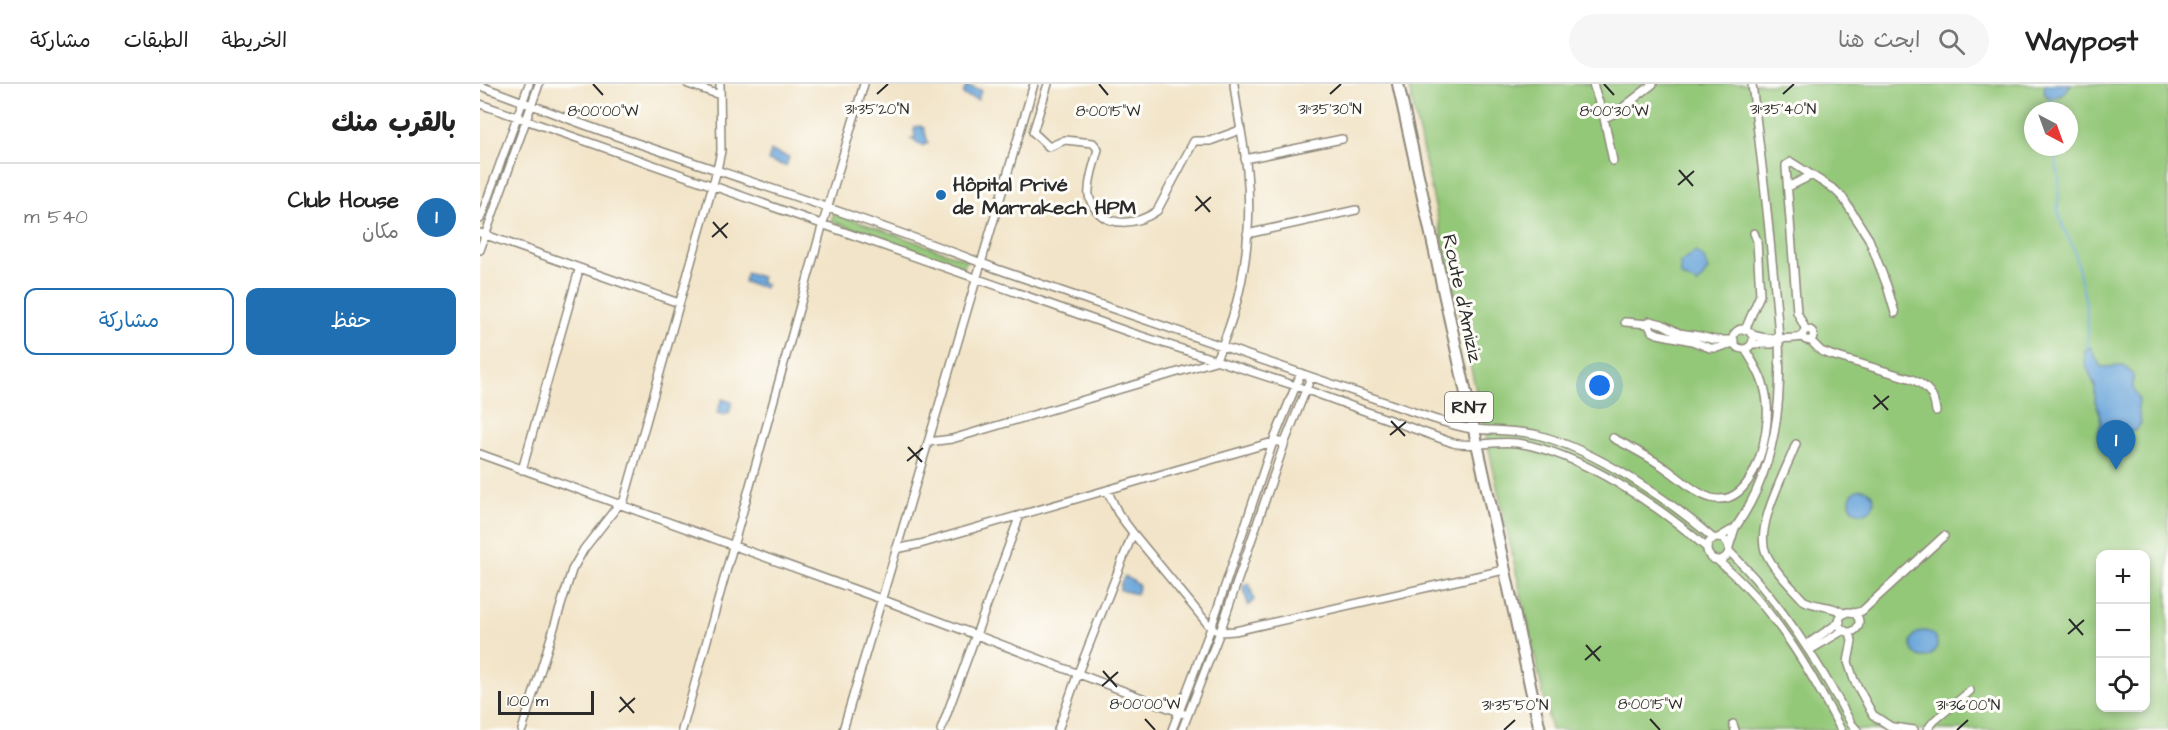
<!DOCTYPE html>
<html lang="ar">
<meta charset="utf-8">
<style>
body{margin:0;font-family:"Architects Daughter","Playpen Sans Arabic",sans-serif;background:#f6f6f6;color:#222;direction:rtl}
.controls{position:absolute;right:18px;bottom:18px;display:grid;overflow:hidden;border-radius:12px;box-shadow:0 3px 9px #0003}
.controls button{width:54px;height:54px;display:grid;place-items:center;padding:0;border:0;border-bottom:2px solid #e0e0e0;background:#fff;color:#222;font:30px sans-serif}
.compass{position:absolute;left:1544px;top:18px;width:54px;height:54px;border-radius:50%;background:#fff;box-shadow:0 3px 9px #0003;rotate:139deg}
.scale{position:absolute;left:18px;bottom:15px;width:96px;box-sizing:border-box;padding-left:6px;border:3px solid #2b2b2b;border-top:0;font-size:16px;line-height:21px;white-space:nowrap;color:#2b2b2b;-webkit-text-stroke:4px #fdfcf7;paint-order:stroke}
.you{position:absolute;left:1120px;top:302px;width:21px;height:21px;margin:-15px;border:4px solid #fff;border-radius:50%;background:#1a73e8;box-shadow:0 0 0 9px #1a73e833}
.badge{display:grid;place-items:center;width:39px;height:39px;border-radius:50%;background:#1f6fb2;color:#fff;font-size:20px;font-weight:700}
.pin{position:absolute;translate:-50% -50px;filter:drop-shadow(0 2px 3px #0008)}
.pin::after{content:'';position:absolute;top:32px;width:21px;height:18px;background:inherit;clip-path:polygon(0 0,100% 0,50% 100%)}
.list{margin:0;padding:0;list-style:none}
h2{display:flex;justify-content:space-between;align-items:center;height:78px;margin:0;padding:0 24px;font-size:26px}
h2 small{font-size:20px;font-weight:400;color:#767676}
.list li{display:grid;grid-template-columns:39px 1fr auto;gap:18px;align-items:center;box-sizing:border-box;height:108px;padding:0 24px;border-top:2px solid #e0e0e0}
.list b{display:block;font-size:22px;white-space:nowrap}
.list p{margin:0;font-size:20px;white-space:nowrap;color:#767676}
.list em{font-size:20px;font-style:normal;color:#767676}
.actions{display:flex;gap:12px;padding:18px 24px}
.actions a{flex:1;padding:14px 0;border:2px solid #1f6fb2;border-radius:12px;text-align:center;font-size:21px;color:#1f6fb2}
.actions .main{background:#1f6fb2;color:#fff}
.icon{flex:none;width:33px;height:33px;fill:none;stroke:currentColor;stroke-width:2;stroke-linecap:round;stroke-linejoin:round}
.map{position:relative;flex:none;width:1688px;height:646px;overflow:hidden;direction:ltr}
header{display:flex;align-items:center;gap:36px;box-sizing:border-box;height:84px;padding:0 30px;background:#fff;border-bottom:2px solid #e0e0e0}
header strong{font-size:28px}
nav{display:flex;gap:33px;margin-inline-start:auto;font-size:21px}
.search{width:420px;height:54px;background:#f6f6f6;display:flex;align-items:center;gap:15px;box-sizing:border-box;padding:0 21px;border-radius:33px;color:#767676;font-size:22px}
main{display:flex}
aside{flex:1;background:#fff}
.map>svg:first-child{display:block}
.green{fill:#94c879;stroke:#607a52;stroke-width:1.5;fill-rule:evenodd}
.water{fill:#69a5da;stroke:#4a6882;stroke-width:1.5}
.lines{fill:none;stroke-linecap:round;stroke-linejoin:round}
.stream{stroke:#69a5da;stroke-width:2}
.minor-casing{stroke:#8e887a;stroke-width:10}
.primary-casing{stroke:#8e887a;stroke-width:14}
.minor{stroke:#fff;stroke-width:7}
.primary{stroke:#fff;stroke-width:10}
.ticks{fill:none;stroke:#2b2b2b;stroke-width:2}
.poi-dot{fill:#1f6fb2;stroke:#fdfcf7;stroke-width:2}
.labels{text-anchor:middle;stroke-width:6;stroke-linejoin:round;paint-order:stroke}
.shield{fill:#fdfcf7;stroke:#6a6a68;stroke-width:1.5}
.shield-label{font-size:18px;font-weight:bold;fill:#2b2b2b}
.poi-label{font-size:20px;font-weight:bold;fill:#2b2b2b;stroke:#fdfcf7;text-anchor:start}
.street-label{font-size:20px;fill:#2b2b2b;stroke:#fdfcf7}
.ticks-label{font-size:15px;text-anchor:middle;fill:#2b2b2b;stroke:#fdfcf7;stroke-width:6;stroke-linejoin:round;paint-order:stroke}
</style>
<header>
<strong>Waypost</strong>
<div class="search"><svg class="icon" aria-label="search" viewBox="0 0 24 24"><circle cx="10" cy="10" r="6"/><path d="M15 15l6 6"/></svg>ابحث هنا</div>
<nav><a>الخريطة</a><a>الطبقات</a><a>مشاركة</a></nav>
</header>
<main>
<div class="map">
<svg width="1688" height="646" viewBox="0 0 1688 646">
<rect width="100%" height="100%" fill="#fdfcf7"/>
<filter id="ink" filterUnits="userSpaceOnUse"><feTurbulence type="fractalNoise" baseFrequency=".0167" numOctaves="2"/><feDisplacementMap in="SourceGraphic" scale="12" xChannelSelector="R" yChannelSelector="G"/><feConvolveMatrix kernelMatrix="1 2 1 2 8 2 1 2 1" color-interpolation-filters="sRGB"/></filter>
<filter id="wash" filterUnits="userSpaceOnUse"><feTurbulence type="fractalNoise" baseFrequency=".008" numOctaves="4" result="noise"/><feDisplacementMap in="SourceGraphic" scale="24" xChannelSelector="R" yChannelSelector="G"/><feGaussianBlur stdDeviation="1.35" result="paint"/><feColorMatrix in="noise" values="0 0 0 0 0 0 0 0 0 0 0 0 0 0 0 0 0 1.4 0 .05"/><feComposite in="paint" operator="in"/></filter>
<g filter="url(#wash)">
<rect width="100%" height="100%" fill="#f2e4c8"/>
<!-- green -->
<path class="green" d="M928 0H1688V646H1071ZM1553 27H1589V63H1553ZM1620 470H1666V624H1620Z
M354 129 487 176 484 183 351 137Z"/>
<!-- water -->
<path class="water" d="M1565 0H1591C1586 8 1578 16 1568 14L1564 8Z
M486 2 501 6 498 16 483 11Z
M440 42 444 44 448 59 442 62 431 54H435L434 47 435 43Z
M291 67 309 73 306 82 288 77Z
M1215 168 1224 174 1228 186 1218 200 1201 192 1200 179Z
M267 189 282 193 280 198 286 200 285 204 264 198Z
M1610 263 1621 283 1645 282 1653 291V304L1659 316 1658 324 1661 339 1656 346 1625 354 1618 352 1621 338 1619 327 1615 317V302L1605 279V266Z
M242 315 252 318 249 330 247 329 245 331 237 329Z
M1370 417a12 12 0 1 1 24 0a12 12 0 1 1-24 0Z
M645 492 659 501 656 510 640 506V501Z
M769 499 774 516 768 522 763 501Z
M1431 560a13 13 0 1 1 26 0a13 13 0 1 1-26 0Z"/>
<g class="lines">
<!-- stream -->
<path class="stream" d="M1572 27V15
M1573 63 1579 93 1578 126 1583 143 1594 165 1605 215 1608 243 1607 264"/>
</g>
</g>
<g filter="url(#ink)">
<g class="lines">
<!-- minor casing -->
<g class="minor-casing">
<path id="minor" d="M208 0 240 11
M568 0 553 48 569 63 585 56 613 59 618 65C615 78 609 93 609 106 608 111 610 116 612 120 626 145 657 141 677 127L714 57H730L760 46
M1113 0 1124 34 1133 77
M0 2C48 19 94 38 142 54 267 97 394 137 517 185L954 335C967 339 981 344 994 345 1016 347 1037 346 1058 351 1115 366 1190 416 1234 455
M0 20 649 248 816 302 973 359C994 364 1016 356 1037 359 1101 369 1179 422 1227 464
M1124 34 1136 29 1173 0
M765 75 862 55
M1308 103 1332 91
M0 135 49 0
M0 149 199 219
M767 150 876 126
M0 166 59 0
M1145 238 1168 240
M1253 255a10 10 0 1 1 20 0a10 10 0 1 1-20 0Z
M1322.5 251a5.5 5.5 0 1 1 11 0a5.5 5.5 0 1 1-11 0Z
M1265 246 1280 211 1277 157 1274 149
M1326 246 1317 228 1306 84V81L1311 78 1355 106 1363 114 1389 155 1407 202 1415 229
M1271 250C1283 256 1309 255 1323 253
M1254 256H1235L1219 252 1199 249 1182 240 1170 237 1168 240 1172 247 1178 250 1212 257 1230 264H1237L1254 259
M1330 256 1341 267 1351 271 1432 295C1447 302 1454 310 1456 327
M1272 260H1292L1301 255
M1133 354C1150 363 1168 372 1185 384 1199 393 1214 409 1231 414 1274 425 1290 349 1287 320 1286 299 1276 283 1265 265
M448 358 472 355 735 277C763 220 773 150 767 87 764 58 757 29 754 0
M1316 360C1306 387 1274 443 1286 469 1294 487 1311 502 1323 516 1336 524 1352 520 1364 530
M0 370 401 515 707 631
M42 386 99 186
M627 406 638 429 653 449 731 544 740 548 755 547 1024 486
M143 420 237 86 241 67 240 0
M1255 444C1314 361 1301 263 1291 167 1286 111 1279 56 1272 0
M1227 465a11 11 0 1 1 22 0a11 11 0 1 1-22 0Z
M1238 454 1255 444 1249 463
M416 465 440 460 793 358H805
M1249 467C1300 517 1338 577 1371 639L1377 646
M1238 477C1293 522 1329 584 1361 646
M1359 538a10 10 0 1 1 20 0a10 10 0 1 1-20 0Z
M1374 529 1382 527 1464 452
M1370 548 1372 557 1368 578 1374 596 1393 631 1416 646
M1326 561 1360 538
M1330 566 1364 546
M1253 640 1255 646
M1413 643 1434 646
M42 646 92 486 104 465 140 419
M202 646 343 139 384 0
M363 646 554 0
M461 646 540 431
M578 646 598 589 653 449
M692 646 731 544 793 358 821 289
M702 646 740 548 805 358 831 293
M1447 646 1454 637 1490 607"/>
</g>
<!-- primary casing -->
<g class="primary-casing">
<path id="primary" d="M918 0 1060 646"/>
</g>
<!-- minor -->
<use href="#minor" class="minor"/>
<!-- primary -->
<use href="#primary" class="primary"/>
</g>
</g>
<!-- ticks -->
<path class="ticks" d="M113 0 123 11M619 0 628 11M1124 0 1134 11M397 10 408 0M850 10 861 0M1303 10 1314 0M1199 86 1213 102M1198 101 1214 87M716 112 730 128M715 127 731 113M233 138 247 154M232 153 248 139M1394 311 1408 326M1393 325 1409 312M911 337 925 352M910 351 926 338M428 363 442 378M427 377 443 364M1589 535 1603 551M1588 550 1604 536M1106 561 1120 577M1105 576 1121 562M623 587 637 603M622 602 638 588M140 613 154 629M139 628 155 614M665 635 675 646M1170 635 1180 646M1024 646 1035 636M1477 646 1488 636"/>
<!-- markers -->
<circle class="poi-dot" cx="461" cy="111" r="6"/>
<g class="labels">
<!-- shield labels -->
<rect class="shield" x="965" y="308" width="48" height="30" rx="4.5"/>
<g class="shield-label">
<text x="989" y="329">RN7</text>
</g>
<!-- poi labels -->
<g class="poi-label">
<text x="473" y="107">Hôpital Privé<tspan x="473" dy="23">de Marrakech HPM</tspan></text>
</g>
<!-- street labels -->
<g class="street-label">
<text transform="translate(983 214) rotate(78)" y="7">Route d'Amiziz</text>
</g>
</g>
<g class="ticks-label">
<text x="397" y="30">31°35'20"N</text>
<text x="850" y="30">31°35'30"N</text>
<text x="1303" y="30">31°35'40"N</text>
<text x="123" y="32">8°00'00"W</text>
<text x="628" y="32">8°00'15"W</text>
<text x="1134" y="32">8°00'30"W</text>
<text x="665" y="625">8°00'00"W</text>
<text x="1170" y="625">8°00'15"W</text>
<text x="1035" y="626">31°35'50"N</text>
<text x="1488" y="626">31°36'00"N</text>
</g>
</svg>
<div class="controls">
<button>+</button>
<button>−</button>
<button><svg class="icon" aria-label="locate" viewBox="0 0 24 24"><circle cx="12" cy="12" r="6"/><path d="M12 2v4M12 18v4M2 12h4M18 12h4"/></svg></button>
</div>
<svg class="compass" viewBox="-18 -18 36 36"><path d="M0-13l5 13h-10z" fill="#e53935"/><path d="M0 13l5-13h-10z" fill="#767676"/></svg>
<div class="scale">100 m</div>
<div class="you"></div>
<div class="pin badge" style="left:1636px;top:386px">1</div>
</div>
<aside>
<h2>بالقرب منك<small></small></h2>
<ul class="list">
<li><span class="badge">1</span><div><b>Club House</b><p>مكان</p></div><em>540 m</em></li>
</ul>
<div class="actions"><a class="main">حفظ</a><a>مشاركة</a></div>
</aside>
</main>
